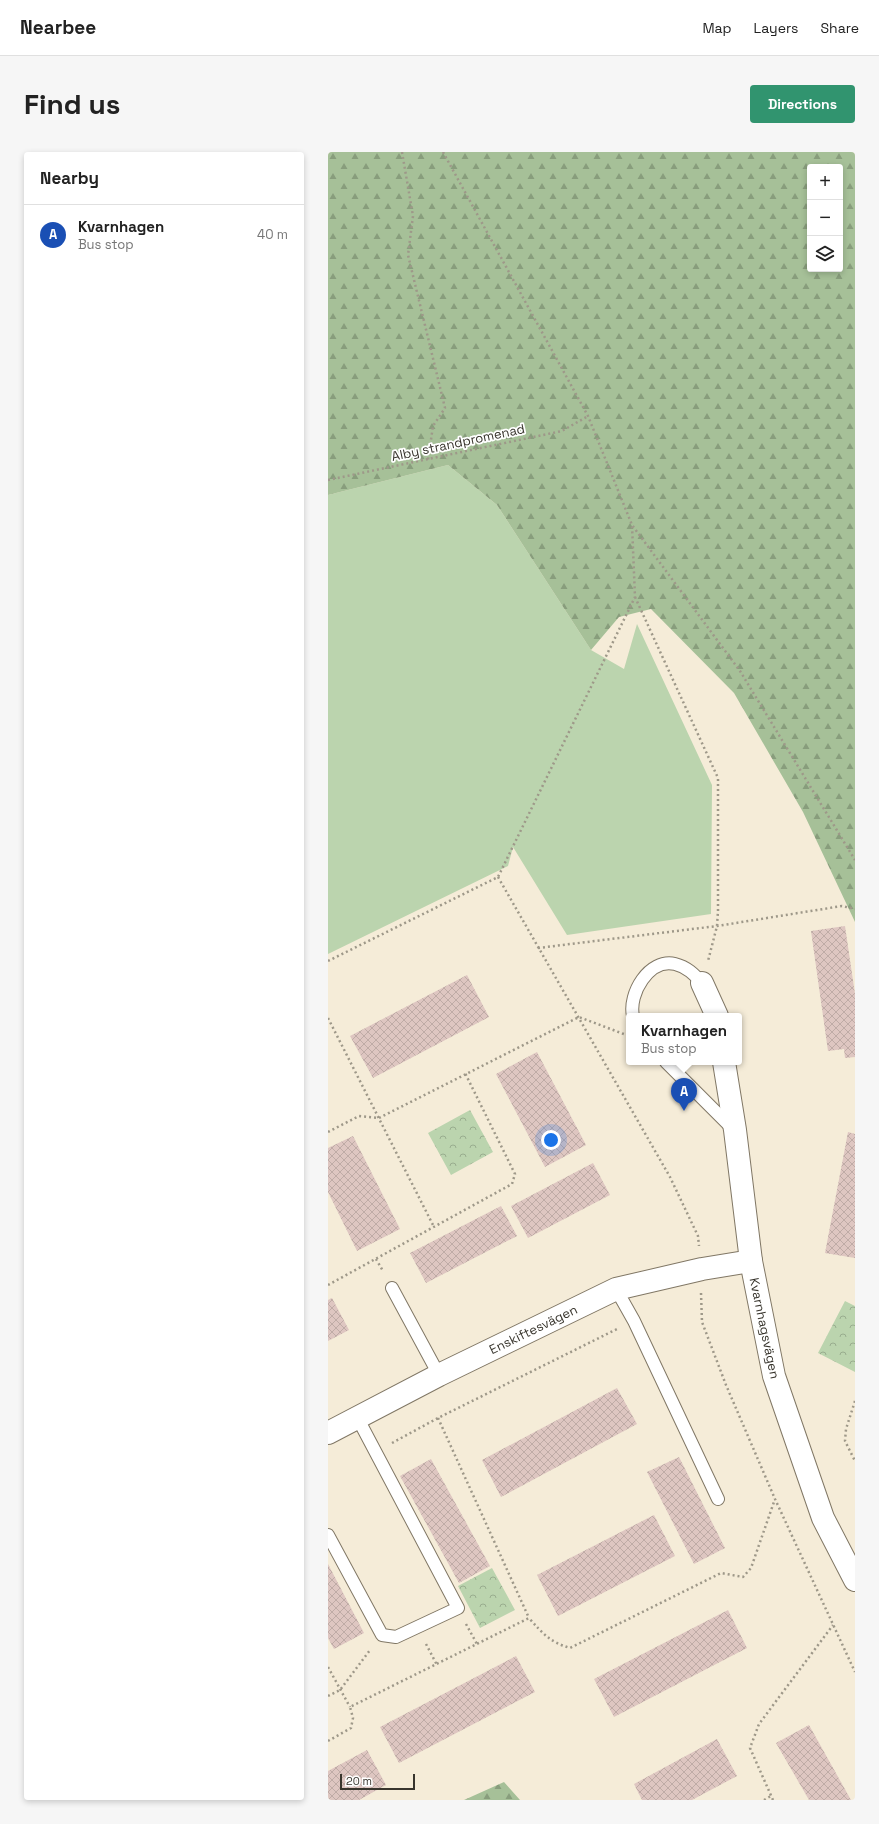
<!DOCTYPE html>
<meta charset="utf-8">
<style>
body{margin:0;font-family:"Space Grotesk",sans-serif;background:#f6f6f6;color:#222}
.controls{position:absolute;right:12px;top:12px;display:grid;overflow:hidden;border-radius:4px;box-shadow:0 2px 6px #0003}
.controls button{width:36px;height:36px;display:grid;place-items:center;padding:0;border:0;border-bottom:1px solid #e0e0e0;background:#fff;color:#222;font:20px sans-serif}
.scale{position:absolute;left:12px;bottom:10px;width:75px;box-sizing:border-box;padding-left:4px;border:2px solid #38352d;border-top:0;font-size:11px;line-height:14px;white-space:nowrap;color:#38352d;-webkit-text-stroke:3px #fff;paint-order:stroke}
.you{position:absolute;left:223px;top:988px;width:14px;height:14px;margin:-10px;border:3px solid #fff;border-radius:50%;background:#1a73e8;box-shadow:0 0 0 6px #1a73e833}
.badge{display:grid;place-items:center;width:26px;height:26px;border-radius:50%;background:#31946f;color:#fff;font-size:13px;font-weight:700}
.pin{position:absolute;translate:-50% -33px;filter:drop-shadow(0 1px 2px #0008)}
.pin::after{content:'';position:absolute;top:21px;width:14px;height:12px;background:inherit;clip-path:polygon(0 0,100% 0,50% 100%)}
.popup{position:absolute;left:298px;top:861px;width:116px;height:52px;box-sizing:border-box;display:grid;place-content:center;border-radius:4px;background:#fff;filter:drop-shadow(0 1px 3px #0005);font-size:13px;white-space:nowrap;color:#767676}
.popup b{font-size:15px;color:#222}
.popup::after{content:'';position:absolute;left:50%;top:100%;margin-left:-8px;border:8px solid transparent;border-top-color:#fff}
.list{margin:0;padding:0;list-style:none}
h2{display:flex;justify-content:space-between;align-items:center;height:52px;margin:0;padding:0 16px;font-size:17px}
h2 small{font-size:13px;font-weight:400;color:#767676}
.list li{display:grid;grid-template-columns:26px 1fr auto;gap:12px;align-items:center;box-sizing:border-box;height:60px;padding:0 16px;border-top:1px solid #e0e0e0}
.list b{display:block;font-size:15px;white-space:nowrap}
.list p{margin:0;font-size:13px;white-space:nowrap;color:#767676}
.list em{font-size:13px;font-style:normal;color:#767676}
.icon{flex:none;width:22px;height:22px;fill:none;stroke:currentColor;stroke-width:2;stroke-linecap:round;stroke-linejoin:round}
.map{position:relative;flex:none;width:527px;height:1648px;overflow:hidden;border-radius:4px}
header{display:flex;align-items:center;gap:24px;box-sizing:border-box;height:56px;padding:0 20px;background:#fff;border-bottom:1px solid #e0e0e0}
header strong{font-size:19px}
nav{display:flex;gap:22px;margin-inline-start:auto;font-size:14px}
.intro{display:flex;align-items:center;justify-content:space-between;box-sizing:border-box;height:96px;padding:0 24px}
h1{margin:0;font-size:28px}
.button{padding:10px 18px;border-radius:4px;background:#31946f;color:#fff;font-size:14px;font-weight:700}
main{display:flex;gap:24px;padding:0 24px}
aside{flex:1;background:#fff;border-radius:4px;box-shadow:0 2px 6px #0003}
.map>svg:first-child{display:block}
.grass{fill:#bbd4ae}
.forest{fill:url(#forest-firs);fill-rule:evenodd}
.park{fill:url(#park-crowns)}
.building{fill:url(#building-cross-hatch)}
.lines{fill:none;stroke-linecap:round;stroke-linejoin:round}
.service-casing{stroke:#807765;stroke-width:14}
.minor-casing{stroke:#807765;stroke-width:24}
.tertiary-casing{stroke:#807765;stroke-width:24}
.path{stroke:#9e9889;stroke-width:2.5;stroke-dasharray:2 3;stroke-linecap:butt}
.service{stroke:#fff;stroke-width:12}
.minor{stroke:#fff;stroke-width:22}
.tertiary{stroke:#fff;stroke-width:22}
.labels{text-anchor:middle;stroke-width:3.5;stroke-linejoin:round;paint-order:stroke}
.street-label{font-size:13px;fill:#38352d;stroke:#fff}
</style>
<header>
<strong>Nearbee</strong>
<nav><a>Map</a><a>Layers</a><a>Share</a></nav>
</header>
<div class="intro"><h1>Find us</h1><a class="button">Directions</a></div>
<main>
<aside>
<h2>Nearby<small></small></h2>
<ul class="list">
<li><span class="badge" style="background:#1a4fb4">A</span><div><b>Kvarnhagen</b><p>Bus stop</p></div><em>40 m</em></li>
</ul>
</aside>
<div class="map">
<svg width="527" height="1648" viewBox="0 0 527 1648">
<defs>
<pattern id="forest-firs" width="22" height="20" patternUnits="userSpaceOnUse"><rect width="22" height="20" fill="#a6c098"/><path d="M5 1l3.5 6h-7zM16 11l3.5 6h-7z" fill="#889d7c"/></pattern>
<pattern id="park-crowns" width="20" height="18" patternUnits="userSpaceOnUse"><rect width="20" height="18" fill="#bbd4ae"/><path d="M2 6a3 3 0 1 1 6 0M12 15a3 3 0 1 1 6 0" fill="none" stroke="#99ad8e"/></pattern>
<pattern id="building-cross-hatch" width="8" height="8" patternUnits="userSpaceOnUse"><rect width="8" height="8" fill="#dec6c1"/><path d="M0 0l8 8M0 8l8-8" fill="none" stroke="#bfaba6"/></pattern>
</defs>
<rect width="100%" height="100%" fill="#f5ecd8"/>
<!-- grass -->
<path class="grass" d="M120 313 169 353 263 498 296 517 309 472 384 633 383 762 239 783 185 695 180 714 0 802V343Z"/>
<!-- forest -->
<path class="forest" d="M0 0H527V770L475 660 406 541 323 457 291 465 263 498 169 353 120 313 0 343ZM482 15H512V117H482Z
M176 1630 192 1648H136Z"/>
<!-- park -->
<path class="park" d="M142 958 165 1000 123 1023 100 981Z
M517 1149 527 1154V1220L490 1201Z
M164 1416 187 1458 152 1476 130 1434Z"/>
<!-- building -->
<path class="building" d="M517 774 527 842V905L517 906 516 897 500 899 483 779Z
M139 823 161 865 45 926 22 884Z
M209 900 258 993 217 1015 168 922Z
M520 980 527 982V1106L497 1101Z
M25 984 72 1077 29 1099 0 1040V996Z
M265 1011 282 1043 200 1086 183 1054Z
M173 1054 189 1084 98 1131 82 1101Z
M4 1146 21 1178 0 1189V1148Z
M289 1236 309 1272 173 1345 154 1308Z
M351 1305 397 1396 366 1412 319 1320Z
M103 1307 162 1414 131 1431 72 1324Z
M326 1363 347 1404 230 1464 209 1423Z
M0 1412 36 1481 6 1497 0 1486Z
M400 1458 419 1496 286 1565 266 1527Z
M188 1504 207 1540 71 1611 52 1575Z
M481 1573 523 1648H481L448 1591Z
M389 1587 409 1624 364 1648H314L306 1632Z
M39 1598 58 1633 31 1648H0V1619Z"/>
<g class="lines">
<!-- service casing -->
<g class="service-casing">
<path id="service" d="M305 864C300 842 321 806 347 812 359 815 366 822 374 831
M338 910 405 977
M64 1136 111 1223
M288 1137 306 1169 390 1347
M0 1383 54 1483 68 1485 130 1456 29 1265"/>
</g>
<!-- minor casing -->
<g class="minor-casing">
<path id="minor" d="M0 1281 111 1223 288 1137 374 1117 423 1109"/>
</g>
<!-- tertiary casing -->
<g class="tertiary-casing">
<path id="tertiary" d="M374 831 389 864
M396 910 407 978 423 1109 446 1224 495 1366 527 1428"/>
</g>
<!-- path -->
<path class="path" d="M74 0 85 64 80 103 117 256 105 274 100 308
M115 0 260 264 304 373 412 519 527 708
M0 328 234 279 260 264
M307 445 390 626V759L389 774 380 809
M170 725 342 1025 370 1084 371 1094
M210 796 389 774 514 754 527 757
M0 809 170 725 307 445 304 373
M0 866 106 1075
M0 980 31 964 51 966 251 865 301 884
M48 1107 55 1119
M0 1133 184 1032 187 1022 137 921
M373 1141 374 1170 398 1233 447 1347 527 1520
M527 1249 518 1277 517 1289 527 1309
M110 1266 201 1466
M64 1291 110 1266 289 1177
M138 1472 149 1492
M98 1492 109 1513
M0 1515 22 1555
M0 1544 12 1538 42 1498
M0 1589 23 1576 25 1566 22 1555 201 1466C215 1482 222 1490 242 1496L393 1421 415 1425 423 1416 447 1347
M436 1648 443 1644
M445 1648 422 1596 431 1572 505 1473"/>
<!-- service -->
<use href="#service" class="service"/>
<!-- minor -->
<use href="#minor" class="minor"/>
<!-- tertiary -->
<use href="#tertiary" class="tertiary"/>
</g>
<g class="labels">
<!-- street labels -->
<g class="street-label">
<text transform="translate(130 290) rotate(-12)" y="5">Alby strandpromenad</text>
<text transform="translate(437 1176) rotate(78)" y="5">Kvarnhagsvägen</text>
<text transform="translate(205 1177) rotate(-26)" y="5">Enskiftesvägen</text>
</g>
</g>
</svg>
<div class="controls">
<button>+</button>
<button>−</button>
<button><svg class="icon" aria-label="layers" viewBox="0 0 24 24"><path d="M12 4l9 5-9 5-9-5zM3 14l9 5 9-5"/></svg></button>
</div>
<div class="scale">20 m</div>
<div class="you"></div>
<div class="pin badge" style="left:356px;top:959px;background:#1a4fb4">A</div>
<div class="popup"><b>Kvarnhagen</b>Bus stop</div>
</div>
</main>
